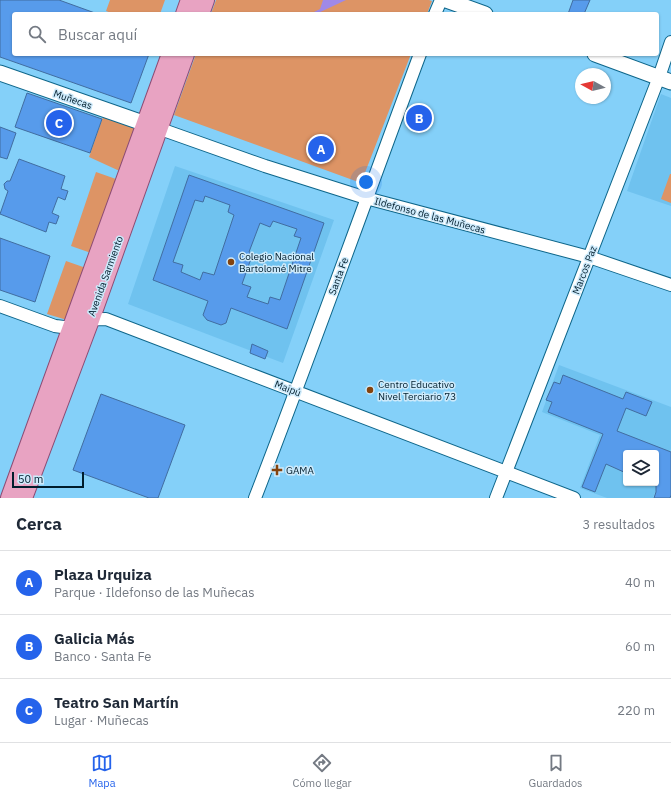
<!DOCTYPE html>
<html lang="es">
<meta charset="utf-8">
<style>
body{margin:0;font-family:"IBM Plex Sans",sans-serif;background:#f6f6f7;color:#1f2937}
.controls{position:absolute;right:12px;bottom:12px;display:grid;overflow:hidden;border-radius:4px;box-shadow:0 1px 3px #0004}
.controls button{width:36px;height:36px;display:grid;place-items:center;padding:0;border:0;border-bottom:1px solid #e0e1e3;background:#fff;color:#1f2937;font:20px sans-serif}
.compass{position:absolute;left:575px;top:68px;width:36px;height:36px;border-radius:50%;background:#fff;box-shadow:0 1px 3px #0004;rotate:278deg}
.scale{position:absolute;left:12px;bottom:10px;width:72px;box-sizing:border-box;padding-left:4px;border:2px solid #001d2c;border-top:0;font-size:11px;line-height:14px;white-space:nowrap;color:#001d2c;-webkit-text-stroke:3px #cdeafb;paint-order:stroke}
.you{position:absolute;left:366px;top:182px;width:14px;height:14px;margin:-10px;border:3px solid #fff;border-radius:50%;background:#1a73e8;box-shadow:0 0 0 6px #1a73e833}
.badge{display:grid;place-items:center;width:26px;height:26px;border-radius:50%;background:#2563eb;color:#fff;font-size:13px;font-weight:700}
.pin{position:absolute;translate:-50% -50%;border:2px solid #fff;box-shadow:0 1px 4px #0006}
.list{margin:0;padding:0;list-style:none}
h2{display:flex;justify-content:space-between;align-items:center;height:52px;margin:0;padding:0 16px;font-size:17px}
h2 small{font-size:13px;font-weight:400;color:#747a83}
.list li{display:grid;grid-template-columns:26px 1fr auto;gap:12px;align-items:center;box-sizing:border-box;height:64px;padding:0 16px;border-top:1px solid #e0e1e3}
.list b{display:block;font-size:15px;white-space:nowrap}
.list p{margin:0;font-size:13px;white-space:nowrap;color:#747a83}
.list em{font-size:13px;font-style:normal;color:#747a83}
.icon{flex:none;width:22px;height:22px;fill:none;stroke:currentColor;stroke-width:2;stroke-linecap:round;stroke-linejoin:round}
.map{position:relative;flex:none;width:671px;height:498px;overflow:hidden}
.search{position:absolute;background:#fff;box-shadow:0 1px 3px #0004;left:12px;right:12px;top:12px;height:44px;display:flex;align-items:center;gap:10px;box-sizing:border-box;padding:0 14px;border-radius:4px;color:#747a83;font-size:15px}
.sheet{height:244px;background:#fff}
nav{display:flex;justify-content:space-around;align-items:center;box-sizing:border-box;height:56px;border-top:1px solid #e0e1e3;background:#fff;font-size:11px;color:#747a83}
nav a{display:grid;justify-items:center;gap:2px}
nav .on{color:#2563eb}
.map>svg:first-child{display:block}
.built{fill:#6fc2ef;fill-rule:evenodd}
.green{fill:#dd9465}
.water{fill:#9f89e7}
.building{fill:#579beb;stroke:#416da0;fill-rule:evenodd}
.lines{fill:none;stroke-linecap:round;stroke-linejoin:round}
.minor-casing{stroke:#0e668a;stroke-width:14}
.tertiary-casing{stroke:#0e668a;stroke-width:17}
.primary-casing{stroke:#8c4c74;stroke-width:20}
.minor{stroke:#fff;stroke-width:12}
.tertiary{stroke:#fff;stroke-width:15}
.primary{stroke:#e8a3c2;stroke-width:18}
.poi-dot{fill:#84430d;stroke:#cdeafb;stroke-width:1.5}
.labels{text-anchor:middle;stroke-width:3;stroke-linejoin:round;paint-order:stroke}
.street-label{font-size:10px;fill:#001d2c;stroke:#cdeafb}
.poi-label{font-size:10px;fill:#001d2c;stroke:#cdeafb;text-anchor:start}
</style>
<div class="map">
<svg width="671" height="498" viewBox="0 0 671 498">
<rect width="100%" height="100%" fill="#84d0f9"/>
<!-- built -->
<path class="built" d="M661 94 671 98V206L627 191Z
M175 166 334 220 283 363 128 304Z
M559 365 671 407V449L653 498H607L580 488 600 435 542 412ZM626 453H656V483H626Z"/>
<!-- green -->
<path class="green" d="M110 0H165L160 14H114L106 11Z
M216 0H429L432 1 427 14H211Z
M196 54H411L361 183 174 115Z
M104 114 146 124 124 173 89 157Z
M96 172 116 179 91 253 71 246Z
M670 174H671V203L661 199Z
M66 261 86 268 67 320 47 314Z"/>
<!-- water -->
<path class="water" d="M323 0H346L316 14H310L320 9Z"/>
<!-- building -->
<path class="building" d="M0 0H59L95 13 14 14V54H149L131 103 0 57Z
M573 0H590L584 14H568Z
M27 93 102 119 90 153 15 127Z
M0 127 16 133 7 159 0 157Z
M19 159 65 176 61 189 68 191 65 200 58 197 52 213 59 216 56 224 49 222 46 232 0 214 8 191 5 189 4 184 7 181H10Z
M189 175 324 223 287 329 231 308 226 323 221 325 207 320 203 315 208 301 153 280ZM205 196 230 205 228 212 234 215 214 275 203 272 200 280 181 272 183 265 173 262 195 200 203 202ZM273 221 297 229 294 236 301 238 280 300 270 297 268 304 247 297 251 287 242 284 253 253 249 252 260 223 270 227Z
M0 238 50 256 35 302 0 290Z
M252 344 268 351 265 359 250 353Z
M563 375 623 399 626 392 652 402 646 416 626 408 617 431 671 452V495L670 498H654L656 492V453H626V473L606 464 595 492 582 487 603 434 548 412 552 402 546 400 554 382 560 384Z
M101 394 185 425 158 498H149L73 470Z"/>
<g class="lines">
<!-- minor casing -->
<g class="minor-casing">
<path id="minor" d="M435 14 441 0
M152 126 265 166 366 198 589 257 671 285
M0 306 55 326C72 329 75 324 89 320 95 319 100 319 106 319L574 498
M255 498C312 351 365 202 420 54
M496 498 659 77 671 42"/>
</g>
<!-- tertiary casing -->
<g class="tertiary-casing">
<path id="tertiary" d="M446 0 485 14
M595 54 671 82
M0 73 146 124"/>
</g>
<!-- primary casing -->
<g class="primary-casing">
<path id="primary" d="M185 14 190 0
M200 14 205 0
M10 498 171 54
M23 498 90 320 185 54"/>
</g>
<!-- minor -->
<use href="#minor" class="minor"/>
<!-- tertiary -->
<use href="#tertiary" class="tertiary"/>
<!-- primary -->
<use href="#primary" class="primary"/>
</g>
<!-- markers -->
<g class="poi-dot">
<circle cx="231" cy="262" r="4"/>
<circle cx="370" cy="390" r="4"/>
<path d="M275 464h4v4h4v4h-4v4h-4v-4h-4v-4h4z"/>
</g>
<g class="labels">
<!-- street labels -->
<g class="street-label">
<text transform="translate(73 99) rotate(19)" y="4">Muñecas</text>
<text transform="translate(430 215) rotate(15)" y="4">Ildefonso de las Muñecas</text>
<text transform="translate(584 270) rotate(-69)" y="4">Marcos Paz</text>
<text transform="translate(105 276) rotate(-70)" y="4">Avenida Sarmiento</text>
<text transform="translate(338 276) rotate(-70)" y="4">Santa Fe</text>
<text transform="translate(288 388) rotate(21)" y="4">Maipú</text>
</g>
<!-- poi labels -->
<g class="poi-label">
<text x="239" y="260">Colegio Nacional<tspan x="239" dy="12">Bartolomé Mitre</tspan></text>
<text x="378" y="388">Centro Educativo<tspan x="378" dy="12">Nivel Terciario 73</tspan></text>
<text x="286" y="474">GAMA</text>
</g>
</g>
</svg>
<div class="controls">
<button><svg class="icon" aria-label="layers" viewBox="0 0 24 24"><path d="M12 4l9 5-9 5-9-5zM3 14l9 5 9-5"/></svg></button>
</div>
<svg class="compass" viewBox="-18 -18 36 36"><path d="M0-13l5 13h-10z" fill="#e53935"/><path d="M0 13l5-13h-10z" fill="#747a83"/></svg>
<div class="scale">50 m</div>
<div class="you"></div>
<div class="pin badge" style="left:321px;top:149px">A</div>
<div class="pin badge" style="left:419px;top:118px">B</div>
<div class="pin badge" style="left:59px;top:123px">C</div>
<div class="search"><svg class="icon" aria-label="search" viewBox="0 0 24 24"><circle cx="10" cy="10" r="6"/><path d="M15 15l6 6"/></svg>Buscar aquí</div>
</div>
<section class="sheet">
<h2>Cerca<small>3 resultados</small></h2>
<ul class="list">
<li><span class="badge">A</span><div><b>Plaza Urquiza</b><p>Parque · Ildefonso de las Muñecas</p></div><em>40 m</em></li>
<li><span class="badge">B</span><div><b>Galicia Más</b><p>Banco · Santa Fe</p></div><em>60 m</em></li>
<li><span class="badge">C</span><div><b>Teatro San Martín</b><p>Lugar · Muñecas</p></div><em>220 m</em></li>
</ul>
</section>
<nav>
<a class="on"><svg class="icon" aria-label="map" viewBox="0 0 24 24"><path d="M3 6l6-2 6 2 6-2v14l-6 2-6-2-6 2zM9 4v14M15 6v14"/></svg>Mapa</a>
<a><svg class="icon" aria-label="directions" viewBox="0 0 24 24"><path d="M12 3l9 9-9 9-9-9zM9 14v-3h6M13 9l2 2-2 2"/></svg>Cómo llegar</a>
<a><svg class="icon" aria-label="saved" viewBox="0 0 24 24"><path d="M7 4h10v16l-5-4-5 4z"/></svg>Guardados</a>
</nav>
